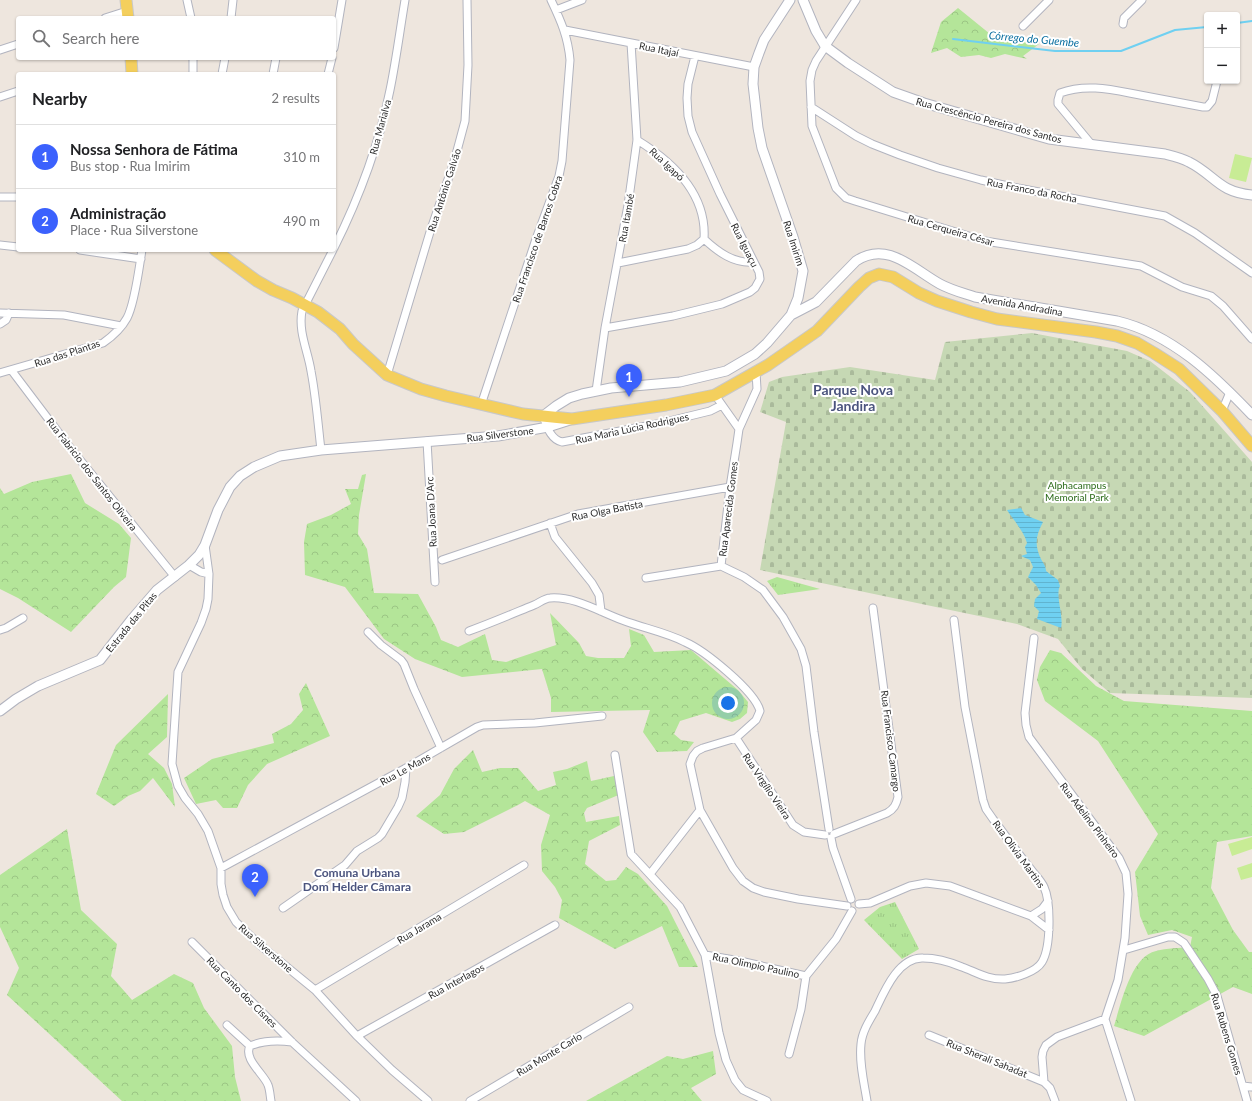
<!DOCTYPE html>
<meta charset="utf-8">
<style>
body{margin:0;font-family:Lato,sans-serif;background:#f2f2f2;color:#202124}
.controls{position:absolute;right:12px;top:12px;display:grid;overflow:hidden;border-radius:4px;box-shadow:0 1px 3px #0004}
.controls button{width:36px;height:36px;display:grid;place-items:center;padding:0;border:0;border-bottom:1px solid #e0e0e0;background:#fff;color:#202124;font:20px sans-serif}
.you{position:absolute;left:728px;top:703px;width:14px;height:14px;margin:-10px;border:3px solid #fff;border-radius:50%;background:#1a73e8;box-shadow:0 0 0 6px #1a73e833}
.badge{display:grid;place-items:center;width:26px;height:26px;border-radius:50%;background:#3b61fd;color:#fff;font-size:13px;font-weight:700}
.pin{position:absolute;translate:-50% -33px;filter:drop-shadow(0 1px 2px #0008)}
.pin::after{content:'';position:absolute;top:21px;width:14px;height:12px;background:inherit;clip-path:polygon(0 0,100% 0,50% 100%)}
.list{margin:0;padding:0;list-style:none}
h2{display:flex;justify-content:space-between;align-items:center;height:52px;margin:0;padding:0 16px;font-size:17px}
h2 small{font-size:13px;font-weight:400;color:#757577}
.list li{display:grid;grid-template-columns:26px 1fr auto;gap:12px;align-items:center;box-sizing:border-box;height:64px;padding:0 16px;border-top:1px solid #e0e0e0}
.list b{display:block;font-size:15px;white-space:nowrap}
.list p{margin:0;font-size:13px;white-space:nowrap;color:#757577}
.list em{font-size:13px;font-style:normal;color:#757577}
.icon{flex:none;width:22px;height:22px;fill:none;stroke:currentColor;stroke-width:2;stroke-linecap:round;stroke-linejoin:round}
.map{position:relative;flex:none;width:1252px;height:1101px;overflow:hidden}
.search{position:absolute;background:#fff;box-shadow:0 1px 3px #0004;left:16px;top:16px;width:320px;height:44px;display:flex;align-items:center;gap:10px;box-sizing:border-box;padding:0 14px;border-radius:4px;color:#757577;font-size:15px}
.panel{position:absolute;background:#fff;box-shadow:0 1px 3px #0004;left:16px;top:72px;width:320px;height:180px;border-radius:4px}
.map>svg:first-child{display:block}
.grass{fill:url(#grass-tufts)}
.forest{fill:url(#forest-crowns)}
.cemetery{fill:url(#cemetery-stones)}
.pitch{fill:#c8ec95}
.water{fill:url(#water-rules)}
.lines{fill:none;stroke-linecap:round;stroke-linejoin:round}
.stream{stroke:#6fd0f1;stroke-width:2}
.minor-casing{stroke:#b2b4bf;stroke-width:9}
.tertiary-casing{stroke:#b2b4bf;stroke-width:11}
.primary-casing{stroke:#c8c8c8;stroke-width:13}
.minor{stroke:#fff;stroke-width:7}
.tertiary{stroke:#fff;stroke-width:9}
.primary{stroke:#f4cf5d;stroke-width:11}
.labels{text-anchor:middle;stroke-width:4;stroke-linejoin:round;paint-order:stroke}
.street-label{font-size:10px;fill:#2c2c2c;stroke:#fff}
.park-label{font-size:10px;fill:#2b6b19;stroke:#fff}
.water-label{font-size:11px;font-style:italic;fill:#0b6fa0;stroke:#fff}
.quarter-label{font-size:12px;font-weight:bold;fill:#4b547e;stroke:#fff}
.district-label{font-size:14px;font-weight:bold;fill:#4b547e;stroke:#fff}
</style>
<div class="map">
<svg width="1252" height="1101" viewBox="0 0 1252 1101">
<defs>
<pattern id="grass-tufts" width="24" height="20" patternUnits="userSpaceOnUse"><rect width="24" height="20" fill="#b4e599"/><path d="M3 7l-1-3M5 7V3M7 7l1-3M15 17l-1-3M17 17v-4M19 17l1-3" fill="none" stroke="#9bc584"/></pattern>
<pattern id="forest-crowns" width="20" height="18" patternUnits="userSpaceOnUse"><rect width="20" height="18" fill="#b4e599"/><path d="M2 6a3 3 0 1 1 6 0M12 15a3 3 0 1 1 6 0" fill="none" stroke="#9bc584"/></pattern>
<pattern id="cemetery-stones" width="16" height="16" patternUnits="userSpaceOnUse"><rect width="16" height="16" fill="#c6d8b4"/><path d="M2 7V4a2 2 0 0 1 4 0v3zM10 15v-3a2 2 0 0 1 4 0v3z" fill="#aaba9b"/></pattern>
<pattern id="water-rules" width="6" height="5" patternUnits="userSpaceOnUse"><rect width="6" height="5" fill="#6fd0f1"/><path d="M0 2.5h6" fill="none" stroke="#60b3cf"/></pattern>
</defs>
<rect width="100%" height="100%" fill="#eee6de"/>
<!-- grass -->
<path class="grass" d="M777 577 820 589 778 595 767 581Z
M895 902 919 949 902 959 864 920 880 907Z"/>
<!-- forest -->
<path class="forest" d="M958 8 995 38 1039 44 1023 56 1027 59 1005 54 991 58 979 55 961 57 947 48 931 53 941 22Z
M71 474 85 503 119 524 131 538 126 577 114 587 71 632 18 598 0 589V488L4 494 32 482Z
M366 474 359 515 358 534 367 549 374 593 418 594 436 627 441 640 458 647 485 634 492 660 506 662 556 645 550 613 579 643 586 656 598 658H624L631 646 629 629 644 635 654 652 691 650 738 690 748 702 747 713 740 719 732 722 706 713 680 721 674 734 681 740 694 742 687 751 657 752 643 732 650 710 551 712V698L542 669 462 677 415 659 384 639 345 587 305 575 304 542 307 524 331 515 351 504 345 489H358L362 475Z
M1050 650 1061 653 1096 686 1124 701 1252 711V836L1217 842 1211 888 1233 930 1249 952H1252V994L1233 987 1144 1036 1114 1026C1121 1004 1131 956 1156 951 1167 948 1179 948 1190 947L1192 937 1172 930 1148 935 1140 916 1135 872 1158 834 1098 741 1045 701 1037 680 1040 667Z
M306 683 330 736 267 764 248 785 237 808H223L216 800 196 804 184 778 212 759 274 743 272 734 291 724 303 710 299 694Z
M168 694 167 737 148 754 164 768 172 784 175 807 153 778 140 791 128 796 114 806 96 794 116 745Z
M473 750 482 772 500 768H518L538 791 556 785 553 772 567 769 587 761 591 781 614 776 621 794 587 808 584 813 586 822 619 816 620 825 589 841 585 864 606 881 616 880 626 867 638 874 667 906 698 967H679L662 926 615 949 559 918 562 900 555 887 542 871 541 845 550 815 525 801 518 805 464 832 444 834 416 816 440 795 454 769Z
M67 829 81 910 117 944 111 976 132 1000 174 974 193 983 204 1008 232 1046 235 1077 241 1101H122L7 995 19 968 0 927V875Z
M713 1051 716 1074 691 1088 702 1101H586L667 1056 683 1059Z"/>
<!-- cemetery -->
<path class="cemetery" d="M1032 333 1127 351 1150 361 1190 392 1252 462V698L1110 693 1082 669 1058 639 1017 624 760 570 786 422 760 412 769 382 782 377 850 367 935 380 945 342Z"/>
<!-- pitch -->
<path class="pitch" d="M1235 154 1252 158 1246 182 1229 178Z
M1252 837V849L1232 856 1228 844Z
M1252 863V877L1241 880 1237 868Z"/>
<!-- water -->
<path class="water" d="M1021 508 1025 515 1043 522C1036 535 1034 545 1041 559 1043 563 1046 566 1046 571L1058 580 1060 586C1055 595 1064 616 1061 628L1037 619 1039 611 1034 606 1035 599 1041 593 1036 585 1028 577 1033 567 1030 560 1021 556 1027 554 1025 547 1027 543C1024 531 1014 521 1007 510Z"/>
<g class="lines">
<!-- stream -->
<path class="stream" d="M1237 23 1252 21
M953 39 1055 51H1121L1175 30 1207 27"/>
<!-- minor casing -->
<g class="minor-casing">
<path id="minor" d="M187 0 191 18
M856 0 816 61 812 70 810 81 812 126 836 188 846 198 855 201 985 241 1141 266 1182 287 1211 296 1223 306 1252 339
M556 10 582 0
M105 18 127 11
M231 18 233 0
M1123 24 1124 18 1142 0
M1023 26 1049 0
M565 30 754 67
M334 48 342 0
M0 50 18 44
M193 74V58
M222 74 225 58
M273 74 276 58
M328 74 332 58
M0 97 18 91
M811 107 856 136 872 144 900 155 938 168 981 180 1018 188 1165 216 1195 233 1252 273
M1092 145 1058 104V100L1060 93C1087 83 1113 90 1140 95 1161 99 1182 103 1203 107H1207L1212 101 1217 81
M0 197H18
M704 239C718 252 734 264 754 262
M0 245 18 247
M334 248C359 198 379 145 390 90 396 61 400 30 405 0
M80 250 141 259
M618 263 688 249 697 245 704 239C707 194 673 162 637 140
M0 313 64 315 121 326
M0 324 6 320 9 313
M605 328 673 316 722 304 750 292 755 288 760 279 759 272 720 194 692 132 688 116 687 98 688 84 695 56
M12 371 68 445 175 577
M0 373 103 343C113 336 121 329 127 318 135 303 139 268 142 250
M387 375 430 232 454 162 465 121 468 65 467 0
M596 391 605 328 628 205 637 140 631 43
M715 395 739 429
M481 405 536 239 559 176 562 161 570 60C568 37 561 21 551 0
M1222 411 1230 392
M543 416C547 426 550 439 562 442L657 424 710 411 722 405
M427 441 435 582
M321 450C318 424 316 397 311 371 308 351 298 332 302 311L333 250
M550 523 555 537 592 583 599 595 601 611
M205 545 209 574 208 599 206 609 201 623 178 672 172 764 178 786 185 798 198 814 208 831 221 868V884L223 895 227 907 236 922 260 945 315 990 356 1035 392 1070 428 1101
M442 560 578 514 730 487
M189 565 201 572 209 574
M721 566 744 577 763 590 783 617 801 649 806 666 814 732 829 829
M721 566 730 487 737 443 739 429 757 389 756 372
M646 578 721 566
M0 630 6 628 23 618
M469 631C491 623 512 614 534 605 539 603 545 598 550 598 574 596 600 612 622 620 643 628 665 632 685 642 704 650 755 691 760 711L756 720 736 738 703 748 697 751 693 756 690 764 700 810 733 868 743 881 753 888 764 892 798 899 847 906
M368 632 381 645 401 660 404 664 414 689 441 748
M1034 638 1025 713 1026 725 1029 737 1119 858 1126 873 1128 894 1125 938 1118 980 1105 1019 1131 1101
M736 738 793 825 804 832 825 835
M615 755 631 854 680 907 705 955 719 1033 726 1060 735 1080 743 1090 767 1101
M834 834 887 813C894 809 896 805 898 797L873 608
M831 838 833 848 851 899
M221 868 406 768 477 727 483 725 535 723 602 716
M650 874 700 810
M859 904 870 903 910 886 926 883 950 886 1031 916 1042 909 1048 901
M283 908 345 865 357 851 378 838 382 834 398 807 402 798 405 782 406 768
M1031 916 1049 930
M192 942 292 1042 356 1101
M1124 950 1168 937H1175L1184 943 1208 979 1217 996 1247 1101
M705 955 740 961 806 976
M315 990 524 865
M227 1025 250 1046
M929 1035 1044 1082
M357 1036 555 925
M250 1046C243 1059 264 1074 268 1085 270 1090 270 1096 271 1101
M250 1046C264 1040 277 1040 292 1042
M789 1054 801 1009 806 976 836 939 852 911
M1243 1086 1252 1087
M470 1101 629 1007
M867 1101C864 1082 859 1063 861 1044 862 1032 869 1021 875 1011 884 992 898 957 923 958 936 958 950 962 962 967 976 972 988 980 1005 979 1016 978 1036 972 1042 962 1051 947 1051 902 1044 887 1041 880 1034 874 1030 868 1017 852 1005 835 993 819L986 809 983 800 965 707 954 620
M1055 1101 1050 1088 1044 1082 1042 1057 1043 1051 1046 1045 1057 1037 1105 1019"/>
</g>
<!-- tertiary casing -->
<g class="tertiary-casing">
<path id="tertiary" d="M803 0 816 31 825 46 848 63 893 92 924 103 1049 139 1165 154C1173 156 1182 158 1189 162 1215 175 1218 192 1252 195
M791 315 816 302 856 261C887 240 913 269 940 284 951 290 963 293 975 297L1117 321C1172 334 1215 376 1252 415
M543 416 556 406 569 398 582 394 611 388 680 382 726 371 755 354 767 343 791 315 798 298 803 271 793 237 762 148 758 128 753 84 754 67 759 53 764 40 790 0
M0 711 16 699 38 686 100 660 132 619 157 590 189 565 199 555 205 545 218 510 230 487 240 476 254 467 280 456 321 450 498 436 548 427 570 420"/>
</g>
<!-- primary casing -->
<g class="primary-casing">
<path id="primary" d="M126 0 128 18
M131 58 132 74
M215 250 257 281 273 290 292 298 318 312 340 329 353 344 387 375 421 389 446 396 523 414 572 419 666 405 715 395 768 365 817 331 859 287 869 278 879 274 893 277 919 293 937 301 971 312 997 319 1096 332 1117 336 1137 343 1154 353 1179 369 1222 411 1252 446"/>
</g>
<!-- minor -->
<use href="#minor" class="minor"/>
<!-- tertiary -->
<use href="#tertiary" class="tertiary"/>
<!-- primary -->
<use href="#primary" class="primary"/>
</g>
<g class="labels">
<!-- street labels -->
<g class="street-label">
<text transform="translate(659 49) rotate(11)" y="4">Rua Itajaí</text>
<text transform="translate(989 120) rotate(15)" y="4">Rua Crescêncio Pereira dos Santos</text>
<text transform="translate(380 127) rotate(-75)" y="4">Rua Marialva</text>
<text transform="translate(667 164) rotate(43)" y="4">Rua Igapó</text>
<text transform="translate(444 190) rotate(-72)" y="4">Rua Antônio Galvão</text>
<text transform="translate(1032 190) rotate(11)" y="4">Rua Franco da Rocha</text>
<text transform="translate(626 218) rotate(-80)" y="4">Rua Itambé</text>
<text transform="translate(951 230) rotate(16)" y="4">Rua Cerqueira César</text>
<text transform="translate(537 239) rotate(-71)" y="4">Rua Francisco de Barros Cobra</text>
<text transform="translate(794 243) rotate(72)" y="4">Rua Imirim</text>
<text transform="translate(745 245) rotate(63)" y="4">Rua Iguaçu</text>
<text transform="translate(1022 305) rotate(10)" y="4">Avenida Andradina</text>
<text transform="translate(67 353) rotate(-18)" y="4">Rua das Plantas</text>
<text transform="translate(632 428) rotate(-12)" y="4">Rua Maria Lúcia Rodrigues</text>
<text transform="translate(500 434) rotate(-7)" y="4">Rua Silverstone</text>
<text transform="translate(92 474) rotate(52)" y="4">Rua Fabricio dos Santos Oliveira</text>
<text transform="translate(728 509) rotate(-83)" y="4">Rua Aparecida Gomes</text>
<text transform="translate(607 510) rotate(-11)" y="4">Rua Olga Batista</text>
<text transform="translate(431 512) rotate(-93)" y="4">Rua Joana D'Arc</text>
<text transform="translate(131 622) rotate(-51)" y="4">Estrada das Pitas</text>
<text transform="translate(891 741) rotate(83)" y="4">Rua Francisco Camargo</text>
<text transform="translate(405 769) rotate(-29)" y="4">Rua Le Mans</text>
<text transform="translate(767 786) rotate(56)" y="4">Rua Virgílio Vieira</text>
<text transform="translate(1090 820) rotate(53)" y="4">Rua Adelino Pinheiro</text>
<text transform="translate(1019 854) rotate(54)" y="4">Rua Olivia Martins</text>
<text transform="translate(419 928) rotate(-31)" y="4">Rua Jarama</text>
<text transform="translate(266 948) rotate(41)" y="4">Rua Silverstone</text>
<text transform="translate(756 965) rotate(12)" y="4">Rua Olimpio Paulino</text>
<text transform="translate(456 981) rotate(-29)" y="4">Rua Interlagos</text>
<text transform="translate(242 992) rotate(45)" y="4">Rua Canto dos Cisnes</text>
<text transform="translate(1227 1034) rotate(73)" y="4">Rua Rubens Gomes</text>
<text transform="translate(549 1054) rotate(-31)" y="4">Rua Monte Carlo</text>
<text transform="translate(987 1058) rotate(22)" y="4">Rua Sherali Sahadat</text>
</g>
<!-- park labels -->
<g class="park-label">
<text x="1077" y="489">Alphacampus<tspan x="1077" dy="12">Memorial Park</tspan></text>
</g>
<!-- water labels -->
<g class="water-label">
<text transform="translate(1034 39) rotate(5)" y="4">Córrego do Guembe</text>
</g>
<!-- quarter labels -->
<g class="quarter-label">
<text x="357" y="877">Comuna Urbana<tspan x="357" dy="14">Dom Helder Câmara</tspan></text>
</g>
<!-- district labels -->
<g class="district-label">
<text x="853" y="395">Parque Nova<tspan x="853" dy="16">Jandira</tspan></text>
</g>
</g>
</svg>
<div class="controls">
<button>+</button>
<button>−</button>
</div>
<div class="you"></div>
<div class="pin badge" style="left:629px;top:397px">1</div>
<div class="pin badge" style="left:255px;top:897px">2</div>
<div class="search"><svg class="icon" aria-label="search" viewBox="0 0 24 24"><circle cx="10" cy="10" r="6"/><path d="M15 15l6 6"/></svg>Search here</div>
<section class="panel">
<h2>Nearby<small>2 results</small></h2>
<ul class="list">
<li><span class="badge">1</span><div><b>Nossa Senhora de Fátima</b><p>Bus stop · Rua Imirim</p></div><em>310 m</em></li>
<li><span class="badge">2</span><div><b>Administração</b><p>Place · Rua Silverstone</p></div><em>490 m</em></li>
</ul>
</section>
</div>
